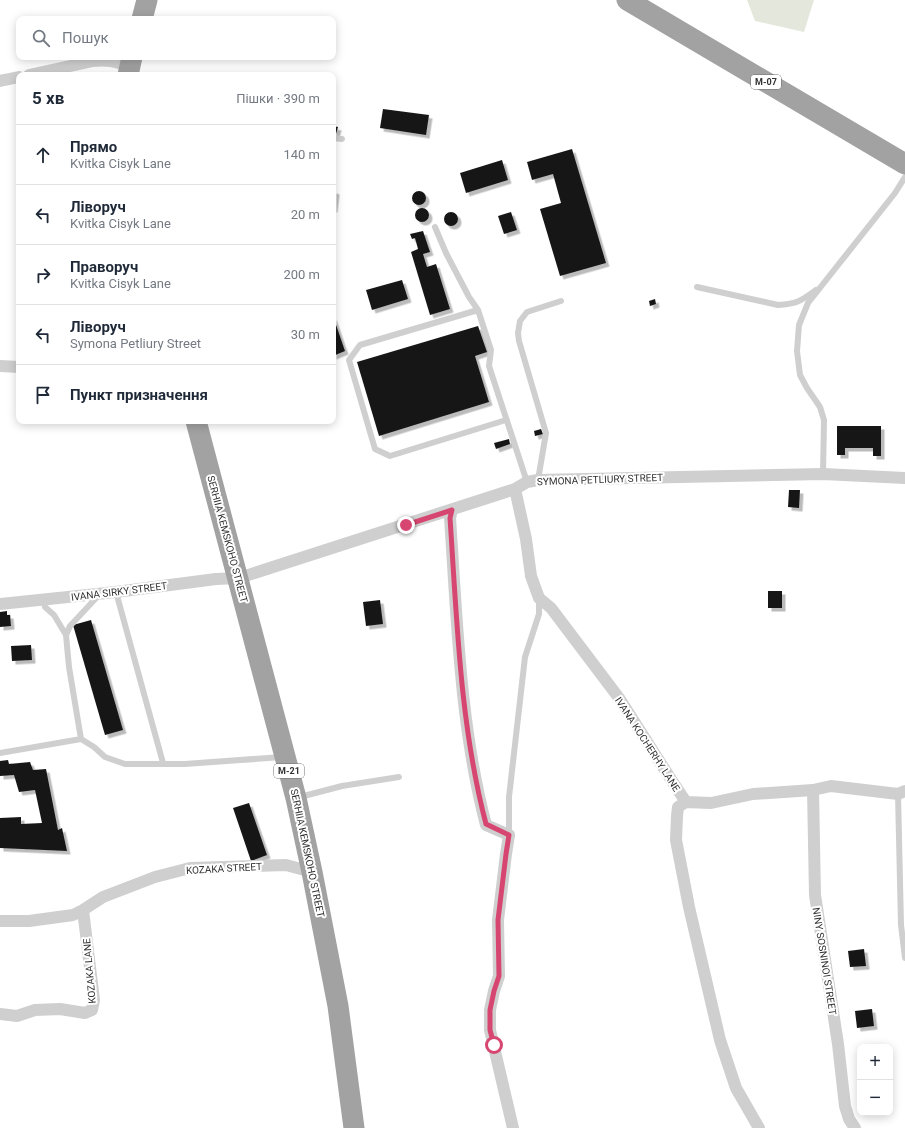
<!DOCTYPE html>
<html lang="uk">
<meta charset="utf-8">
<style>
body{margin:0;font-family:Roboto,sans-serif;background:#f6f6f7;color:#1f2937}
.controls{position:absolute;right:12px;bottom:12px;display:grid;overflow:hidden;border-radius:8px;box-shadow:0 2px 10px #0003}
.controls button{width:36px;height:36px;display:grid;place-items:center;padding:0;border:0;border-bottom:1px solid #e0e1e3;background:#fff;color:#1f2937;font:20px sans-serif}
.stop{position:absolute;width:12px;height:12px;margin:-9px;border:3px solid #d74670;border-radius:50%;background:#fff}
.stop.end{background:#d74670;border-color:#fff;box-shadow:0 1px 4px #0008}
.list{margin:0;padding:0;list-style:none}
h2{display:flex;justify-content:space-between;align-items:center;height:52px;margin:0;padding:0 16px;font-size:17px}
h2 small{font-size:13px;font-weight:400;color:#747a83}
.list li{display:grid;grid-template-columns:26px 1fr auto;gap:12px;align-items:center;box-sizing:border-box;height:60px;padding:0 16px;border-top:1px solid #e0e1e3}
.list b{display:block;font-size:15px;white-space:nowrap}
.list p{margin:0;font-size:13px;white-space:nowrap;color:#747a83}
.list em{font-size:13px;font-style:normal;color:#747a83}
.icon{flex:none;width:22px;height:22px;fill:none;stroke:currentColor;stroke-width:2;stroke-linecap:round;stroke-linejoin:round}
.map{position:relative;flex:none;width:905px;height:1128px;overflow:hidden}
.search{position:absolute;background:#fff;box-shadow:0 2px 10px #0003;left:16px;top:16px;width:320px;height:44px;display:flex;align-items:center;gap:10px;box-sizing:border-box;padding:0 14px;border-radius:8px;color:#747a83;font-size:15px}
.panel{position:absolute;background:#fff;box-shadow:0 2px 10px #0003;left:16px;top:72px;width:320px;height:352px;border-radius:8px}
.map>svg:first-child{display:block}
.green{fill:#e4e8dc}
.building{fill:#191919;filter:url(#shadow)}
.lines{fill:none;stroke-linecap:round;stroke-linejoin:round}
.service{stroke:#cfcfcf;stroke-width:6}
.minor{stroke:#cfcfcf;stroke-width:12}
.trunk{stroke:#a2a2a2;stroke-width:21}
.route{stroke:#d74670;stroke-width:5}
.labels{text-anchor:middle;stroke-width:4;stroke-linejoin:round;paint-order:stroke}
.shield{fill:#fff;stroke:#707070;stroke-width:1}
.shield-label{font-size:9px;font-weight:bold;fill:#323232}
.street-label{font-size:10px;fill:#323232;stroke:#fff}
</style>
<div class="map">
<svg width="905" height="1128" viewBox="0 0 905 1128">
<defs>
<filter id="shadow"><feDropShadow dx="3.5" dy="3.5" stdDeviation="0" flood-color="#0004"/></filter>
</defs>
<rect width="100%" height="100%" fill="#fff"/>
<!-- green -->
<path class="green" d="M747 0H814L804 32 755 21Z"/>
<!-- building -->
<path class="building" d="M383 109 429 115 426 135 380 128Z
M333 126 338 127 336 134 333 133Z
M572 149 606 263 560 276 540 209 561 203 553 174 532 180 527 162Z
M502 160 508 180 466 193 460 173Z
M333 190 336 191 334 209H333Z
M412 198a7 7 0 1 1 14 0a7 7 0 1 1-14 0Z
M415 215a7 7 0 1 1 14 0a7 7 0 1 1-14 0Z
M444 219a7 7 0 1 1 14 0a7 7 0 1 1-14 0Z
M511 212 517 230 504 234 498 216Z
M423 231 430 252 423 254 427 267 436 264 450 309 430 315 411 252 418 249 415 238 412 239 410 234Z
M402 280 408 299 372 310 366 290Z
M655 299 656 304 650 306 649 301Z
M333 316 345 351 333 356Z
M478 326 487 352 475 356 489 402 379 436 357 362Z
M837 426H881V456H873V448H845V455H837Z
M541 429 543 434 535 436 534 431Z
M509 439 510 444 496 449 494 443Z
M789 490H800L799 508 788 507Z
M768 591H782V608H768Z
M380 600 383 624 366 626 363 602Z
M7 611V615H10L11 626 0 627V612Z
M91 620 123 730 105 735 73 625Z
M31 645 32 660 12 661 11 646Z
M8 760 9 764 30 762 33 770 46 769 58 830 62 828 67 851 0 848V818L21 817V824L42 823 35 790 19 792 14 775 0 776V761Z
M249 803 267 855 251 861 233 808Z
M864 949 866 966 850 967 848 951Z
M872 1009 874 1026 857 1028 855 1011Z"/>
<g class="lines">
<!-- service -->
<path class="service" d="M333 138 342 139
M435 227 446 253 469 297 478 310 491 350 489 366 527 482
M697 287 778 305C797 304 801 301 816 290
M478 310 360 345 349 360 375 449 390 456 506 420
M823 474 824 420 820 407 807 388 800 375 797 351 799 325 808 303 895 193 905 177
M538 480 546 433 519 341 518 333 520 321 527 312 561 301
M116 592 163 763
M43 600 45 607 54 615 66 635
M81 739 69 667 66 635 70 626 98 596
M0 753 81 739 94 747 105 757 125 764H185L282 757
M898 794 901 925 905 958
M300 797 342 786 399 777
M509 835V797L525 657 539 614V598"/>
<!-- minor -->
<path class="minor" d="M29 75 93 61C108 59 116 62 129 66
M0 81 19 77
M0 366 19 367
M515 489 526 539 531 576 539 598 551 608 619 698 672 781 686 802 678 807 677 816 676 840 689 907 720 1040 736 1088 759 1128
M452 510 450 518C457 620 460 726 486 825L509 835 506 854 498 920 499 976 494 991 490 1010V1030L513 1128
M0 604 116 592 216 579 239 578 515 489 527 482 538 480 823 474 905 478
M813 790 815 895 838 1044 845 1106 849 1119 855 1128
M686 802 711 803 753 794 813 790 831 786 898 794 905 791
M0 921H29L73 915 83 910 103 897 155 877 190 868 286 865 312 872
M0 1014 17 1016 35 1010 60 1009 85 1013 92 1010 94 1000 83 910"/>
<!-- trunk -->
<path class="trunk" d="M627 0 905 164
M142 19 147 0
M128 75 132 57
M196 421 296 798 312 872 338 1006 354 1128"/>
</g>
<g class="lines">
<!-- route -->
<path class="route" d="M406 525 452 510 450 518C457 621 460 725 486 824L509 835 506 854 498 920 499 976 494 991 490 1010V1030L494 1045"/>
</g>
<g class="labels">
<!-- shield labels -->
<g class="shield">
<rect x="751" y="75" width="30" height="14" rx="3"/>
<rect x="274" y="764" width="30" height="14" rx="3"/>
</g>
<g class="shield-label">
<text x="766" y="85">М-07</text>
<text x="289" y="774">М-21</text>
</g>
<!-- street labels -->
<g class="street-label">
<text transform="translate(600 479) rotate(-2)" y="4">SYMONA PETLIURY STREET</text>
<text transform="translate(228 539) rotate(75)" y="4">SERHIIA KEMSKOHO STREET</text>
<text transform="translate(119 591) rotate(-7)" y="4">IVANA SIRKY STREET</text>
<text transform="translate(648 744) rotate(57)" y="4">IVANA KOCHERHY LANE</text>
<text transform="translate(308 853) rotate(78)" y="4">SERHIIA KEMSKOHO STREET</text>
<text transform="translate(224 868) rotate(-3)" y="4">KOZAKA STREET</text>
<text transform="translate(825 961) rotate(81)" y="4">NINY SOSNINOI STREET</text>
<text transform="translate(89 971) rotate(-95)" y="4">KOZAKA LANE</text>
</g>
</g>
</svg>
<div class="controls">
<button>+</button>
<button>−</button>
</div>
<div class="stop" style="left:494px;top:1045px"></div>
<div class="stop end" style="left:406px;top:525px"></div>
<div class="search"><svg class="icon" aria-label="search" viewBox="0 0 24 24"><circle cx="10" cy="10" r="6"/><path d="M15 15l6 6"/></svg>Пошук</div>
<section class="panel">
<h2>5 хв<small>Пішки · 390 m</small></h2>
<ul class="list">
<li><svg class="icon" aria-label="ahead" viewBox="0 0 24 24"><path d="M12 20V5M6 11l6-6 6 6"/></svg><div><b>Прямо</b><p>Kvitka Cisyk Lane</p></div><em>140 m</em></li>
<li><svg class="icon" aria-label="left" viewBox="0 0 24 24"><path d="M17 20v-9H6M10 6l-5 5 5 5"/></svg><div><b>Ліворуч</b><p>Kvitka Cisyk Lane</p></div><em>20 m</em></li>
<li><svg class="icon" aria-label="right" viewBox="0 0 24 24"><path d="M7 20v-9h11M14 6l5 5-5 5"/></svg><div><b>Праворуч</b><p>Kvitka Cisyk Lane</p></div><em>200 m</em></li>
<li><svg class="icon" aria-label="left" viewBox="0 0 24 24"><path d="M17 20v-9H6M10 6l-5 5 5 5"/></svg><div><b>Ліворуч</b><p>Symona Petliury Street</p></div><em>30 m</em></li>
<li><svg class="icon" aria-label="arrive" viewBox="0 0 24 24"><path d="M6 21V4h12l-3 4 3 4H6"/></svg><div><b>Пункт призначення</b></div></li>
</ul>
</section>
</div>
